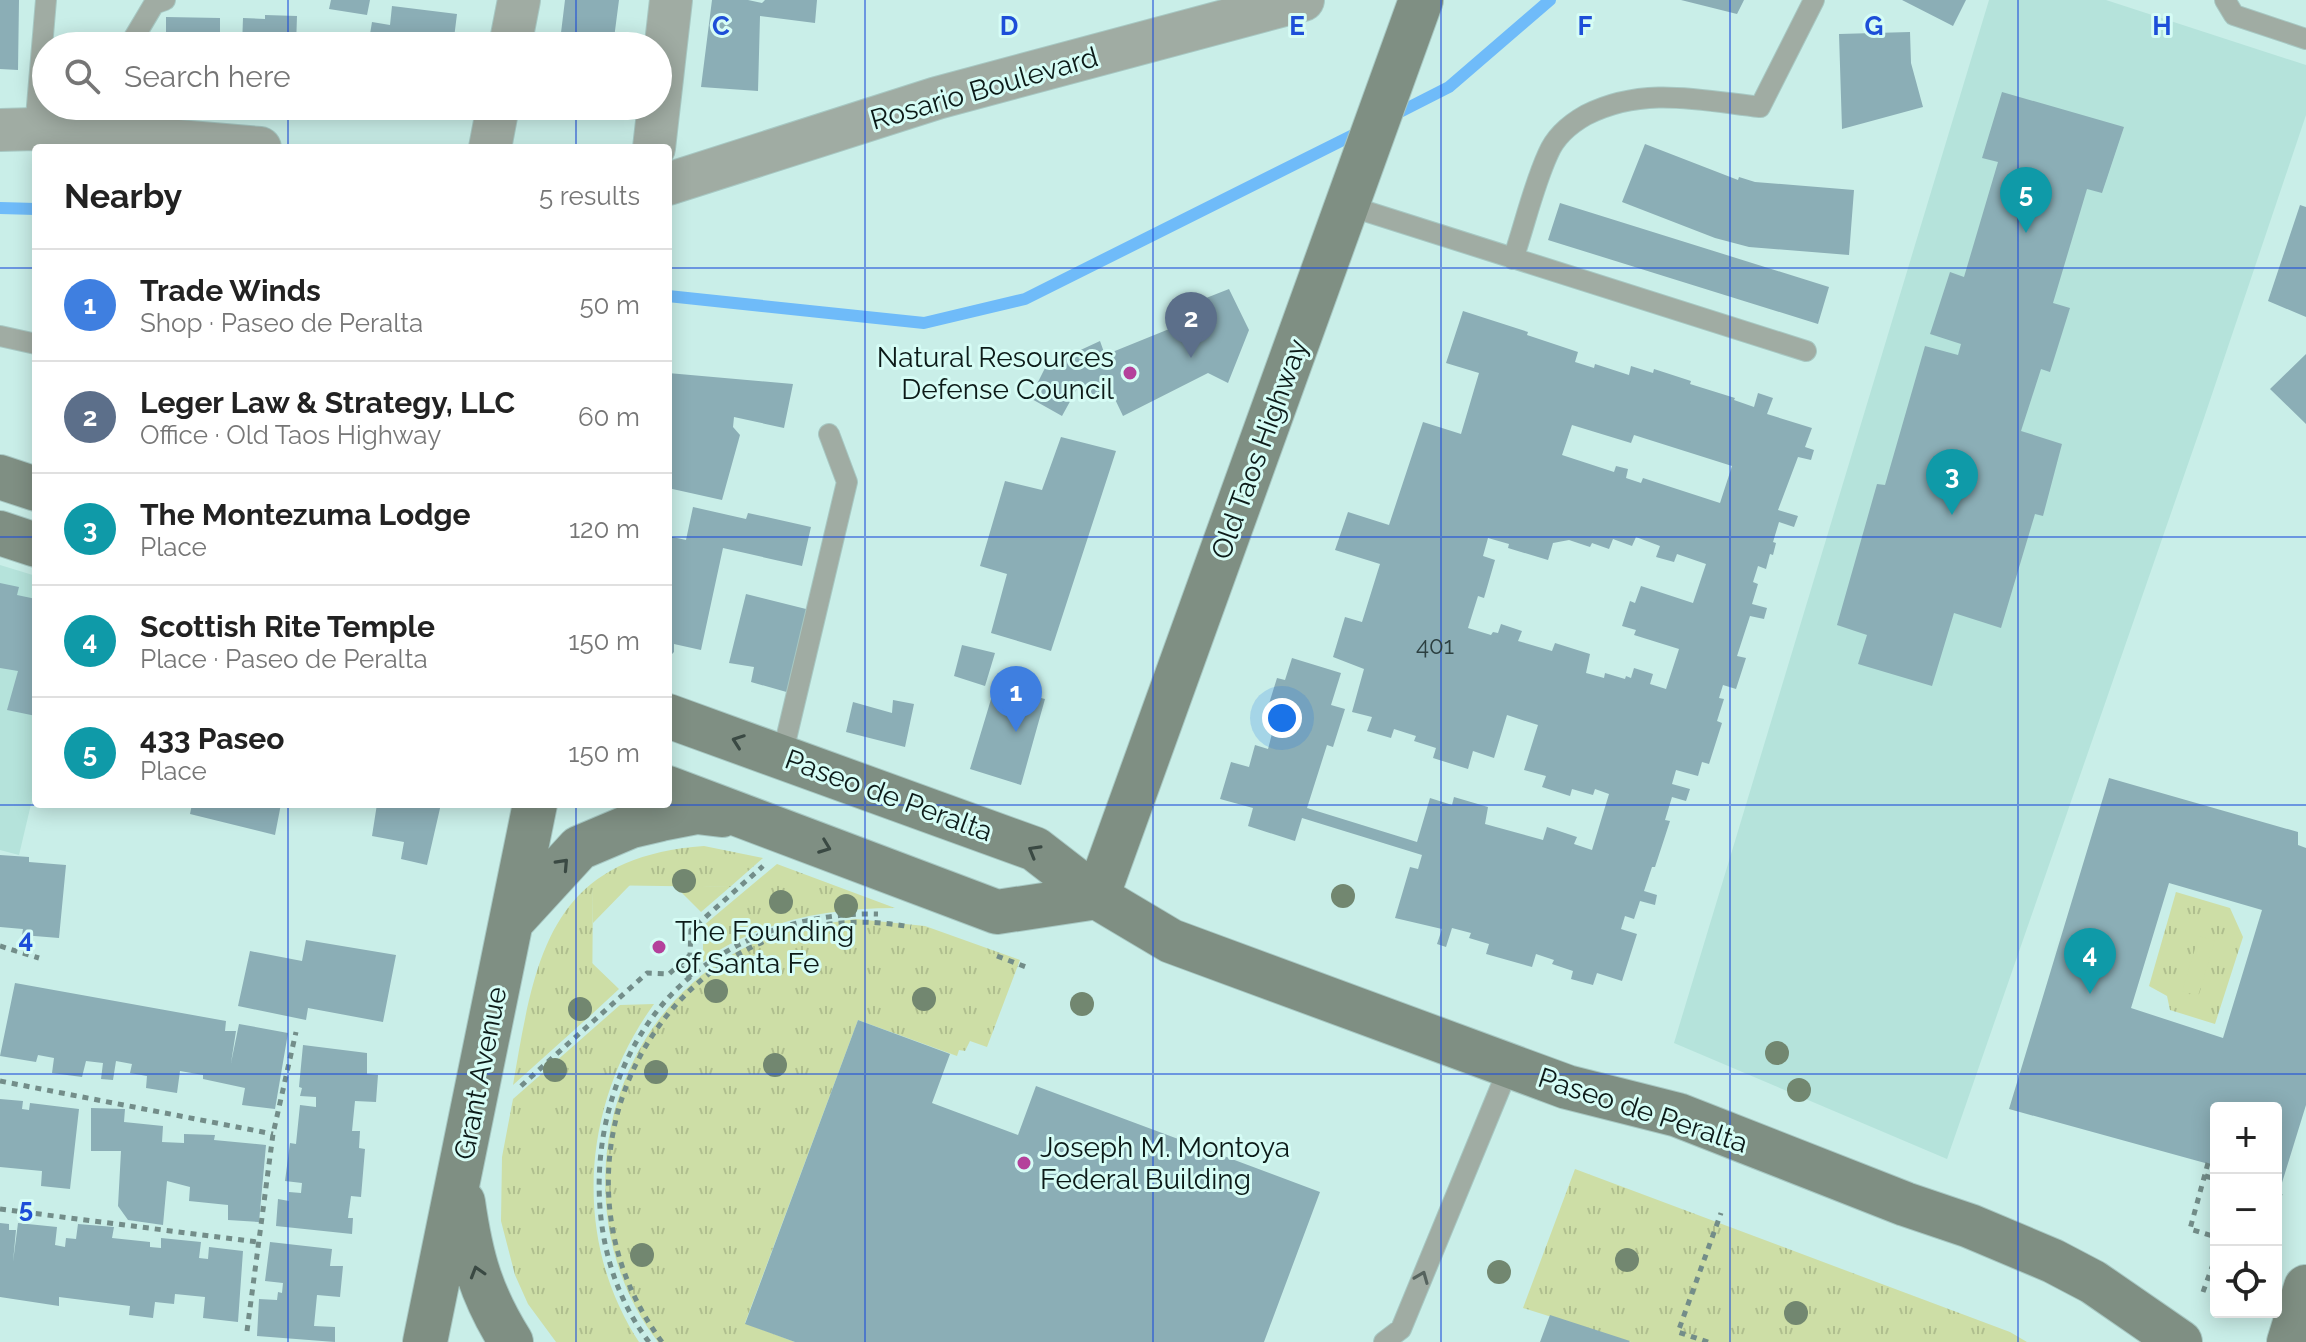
<!DOCTYPE html>
<meta charset="utf-8">
<style>
body{margin:0;font-family:Raleway,sans-serif;background:#f6f6f6;color:#222}
.controls{position:absolute;right:24px;bottom:24px;display:grid;overflow:hidden;border-radius:8px;box-shadow:0 4px 20px #0003}
.controls button{width:72px;height:72px;display:grid;place-items:center;padding:0;border:0;border-bottom:2px solid #e0e0e0;background:#fff;color:#222;font:40px sans-serif}
.you{position:absolute;left:1282px;top:718px;width:28px;height:28px;margin:-20px;border:6px solid #fff;border-radius:50%;background:#1a73e8;box-shadow:0 0 0 12px #1a73e833}
.badge{display:grid;place-items:center;width:52px;height:52px;border-radius:50%;background:#b4419b;color:#fff;font-size:26px;font-weight:700}
.pin{position:absolute;translate:-50% -66px;filter:drop-shadow(0 2px 4px #0008)}
.pin::after{content:'';position:absolute;top:42px;width:28px;height:24px;background:inherit;clip-path:polygon(0 0,100% 0,50% 100%)}
.list{margin:0;padding:0;list-style:none}
h2{display:flex;justify-content:space-between;align-items:center;height:104px;margin:0;padding:0 32px;font-size:34px}
h2 small{font-size:26px;font-weight:400;color:#767676}
.list li{display:grid;grid-template-columns:52px 1fr auto;gap:24px;align-items:center;box-sizing:border-box;height:112px;padding:0 32px;border-top:2px solid #e0e0e0}
.list b{display:block;font-size:30px;white-space:nowrap}
.list p{margin:0;font-size:26px;white-space:nowrap;color:#767676}
.list em{font-size:26px;font-style:normal;color:#767676}
.icon{flex:none;width:44px;height:44px;fill:none;stroke:currentColor;stroke-width:2;stroke-linecap:round;stroke-linejoin:round}
.map{position:relative;flex:none;width:2306px;height:1342px;overflow:hidden}
.search{position:absolute;background:#fff;box-shadow:0 4px 20px #0003;left:32px;top:32px;width:640px;height:88px;display:flex;align-items:center;gap:20px;box-sizing:border-box;padding:0 28px;border-radius:44px;color:#767676;font-size:30px}
.panel{position:absolute;background:#fff;box-shadow:0 4px 20px #0003;left:32px;top:144px;width:640px;height:664px;border-radius:8px}
.map>svg:first-child{display:block}
.built{fill:#b5e3db}
.grass{fill:url(#grass-tufts)}
.green{fill:#cddea6}
.lines{fill:none;stroke-linecap:round;stroke-linejoin:round}
.stream{stroke:#6fbbf9;stroke-width:12}
.building{fill:#8baeb6;fill-rule:evenodd}
.lane-casing{stroke:#a7c8c3;stroke-width:22}
.street-casing{stroke:#a7c8c3;stroke-width:44}
.secondary-casing{stroke:#a7c8c3;stroke-width:46}
.path{stroke:#738d89;stroke-width:5;stroke-dasharray:6 6;stroke-linecap:butt}
.lane{stroke:#a0aca3;stroke-width:20}
.street{stroke:#a0aca3;stroke-width:42}
.secondary{stroke:#7f8f83;stroke-width:44}
.tree{fill:#728770}
.oneway{stroke:#3a4943}
.oneway2{stroke:#56635e}
.grid{fill:none;stroke:#1d4ed8;stroke-width:2;stroke-opacity:0.55}
.poi-dot{fill:#b4419b;stroke:#d6fcf5;stroke-width:3}
.labels{text-anchor:middle;stroke-width:6;stroke-linejoin:round;paint-order:stroke}
.number-label{font-size:24px;fill:#2c3f40}
.street-label{font-size:28px;fill:#0c1a18;stroke:#d6fcf5}
.poi-label{font-size:28px;fill:#0c1a18;stroke:#d6fcf5;text-anchor:start}
.grid-label{font-size:26px;text-anchor:middle;font-weight:bold;fill:#1d4ed8;stroke:#d6fcf5;stroke-width:6;stroke-linejoin:round;paint-order:stroke}
</style>
<div class="map">
<svg width="2306" height="1342" viewBox="0 0 2306 1342">
<defs>
<pattern id="grass-tufts" width="24" height="20" patternUnits="userSpaceOnUse" patternTransform="scale(2)"><rect width="24" height="20" fill="#cddea6"/><path d="M3 7l-1-3M5 7V3M7 7l1-3M15 17l-1-3M17 17v-4M19 17l1-3" fill="none" stroke="#afbe8e"/></pattern>
</defs>
<rect width="100%" height="100%" fill="#c9eee8"/>
<!-- built -->
<path class="built" d="M1989 0H2106L2306 65V115L2204 418 1947 1159 1674 1043Z
M0 565 36 576V783L19 855 0 850Z"/>
<!-- grass -->
<path class="grass" d="M704 846 763 858 730 887 593 885 592 1014 513 1085C535 956 550 857 704 846Z
M777 864 895 908C831 908 771 919 716 952V915Z
M2176 892 2230 908 2243 937 2215 1024 2170 1010 2167 996 2149 986Z
M856 919 925 926 1020 960 987 1047 970 1041 965 1051 959 1050 957 1056 858 1020 745 1323 795 1342H658C565 1221 598 1031 733 954 770 932 814 925 856 919Z
M654 1004C582 1103 571 1238 639 1342H556L528 1304 515 1275 501 1221 502 1157 513 1099 620 1005Z
M1575 1169 2010 1332 2027 1342H1631L1523 1308Z"/>
<!-- green -->
<path class="green" d="M593 885H630L593 923Z
M674 885 730 887 701 912Z
M716 915V952L703 962V926Z
M2199 936 2215 941 2198 996 2182 991Z
M592 963 619 989 592 1014Z"/>
<g class="lines">
<!-- stream -->
<path class="stream" d="M1392 116 1449 87 1550 0
M0 208 36 209
M668 296 924 323 1025 299 1361 131"/>
</g>
<!-- building -->
<path class="building" d="M0 0H19L18 70 0 69Z
M331 0H370L367 15 329 9Z
M565 0H619L613 46 560 41Z
M712 0H748L762 3 765 0H817L815 23 760 16 758 91 701 87Z
M1681 0H1744L1737 14Z
M1902 0H1966L1953 26Z
M392 6 457 14 453 46H368L372 22 390 25Z
M265 15 297 16 296 46H242L243 18 265 19Z
M166 17 220 18V46H159V41H166Z
M1910 32 1911 63 1923 107 1842 129 1839 34Z
M2002 92 2124 127 2102 193 2087 189 2053 303 2070 308 2050 372 2041 369 2021 431 2062 444 2043 516 2035 514 2001 628 1954 613 1932 686 1858 664 1867 635 1837 625 1877 484 1885 485 1925 346 1958 355 1961 344 1930 334 1950 272 1964 277 1998 162 1982 158Z
M1645 144 1738 180 1739 177 1755 182 1854 190 1849 255 1749 247 1715 238 1622 202Z
M1560 203 1829 287 1818 324 1548 240Z
M2300 205 2306 207V317L2268 301Z
M1229 289 1249 330 1228 383 1208 373 1123 416 1113 395 1101 400 1078 387 1062 416 1030 398 1046 366 1100 341 1105 355 1184 323 1178 309Z
M1463 311 1528 332 1527 335 1578 352 1575 362 1594 368 1595 364 1629 375 1631 366 1653 373 1654 369 1691 381 1690 384 1735 398 1734 400 1754 407 1758 393 1773 398 1767 414 1812 428 1805 447 1814 450 1811 460 1798 457 1778 510 1798 516 1794 527 1779 522 1773 542 1776 543 1773 555 1770 554 1766 569 1758 566 1753 582 1758 584 1752 604 1767 608 1764 619 1750 616 1737 656 1746 658 1736 689 1723 685 1719 698 1724 699 1717 721 1722 723 1709 764 1702 762 1698 776 1676 770 1672 784 1690 789 1686 801 1672 797 1665 820 1670 821 1655 867H1652L1644 891 1657 895 1655 905 1640 901 1634 919 1625 916 1621 929 1637 934 1622 981 1597 973 1593 985 1571 979 1573 971 1552 964 1554 960 1536 954 1532 967 1486 954 1489 944 1469 938 1471 933 1452 928 1446 947 1437 944 1442 929 1395 918 1410 867 1418 869 1422 855 1302 818 1295 841 1248 826 1253 808 1220 799 1231 762 1249 767 1255 745 1268 749 1274 726 1263 723 1277 678 1285 680 1292 658 1341 673 1331 705 1345 709 1333 747 1327 745 1307 808 1417 842 1430 798 1452 805 1454 797 1488 807 1485 824 1543 840 1547 827 1577 837 1574 844 1592 850 1609 794 1595 789 1593 795 1572 789 1570 796 1542 787 1546 776 1524 770 1538 725 1507 715 1494 758 1473 751 1468 769 1433 758 1436 748 1414 741 1416 736 1394 729 1391 738 1367 731 1372 717 1352 712 1364 669 1333 657 1345 617 1362 622 1380 564 1335 550 1348 512 1389 525 1423 422 1461 434 1479 373 1446 363ZM1572 425 1631 443 1634 435 1732 466 1720 503 1643 478 1641 483 1626 478 1628 469 1616 466 1614 472 1562 455ZM1636 537 1660 546 1656 557 1674 562 1677 554 1706 564 1693 603 1641 586 1635 603 1630 601 1622 626 1636 630 1634 635 1679 649 1666 689 1650 684 1653 674 1634 668 1631 678 1626 676 1625 679 1605 673 1604 678 1586 673 1590 654 1555 643 1552 651 1518 641 1522 631 1501 624 1498 633 1493 632 1491 635 1468 628 1478 596 1484 598 1495 560 1483 556 1488 538 1509 544 1508 548 1548 560 1553 543 1569 540 1590 547 1592 543 1609 549 1613 539 1632 546Z
M2306 354V424L2270 389Z
M668 373 793 384 784 428 734 417 733 427 740 435 722 500 668 488V440L671 428H668Z
M1061 437 1116 451 1051 651 991 633 1007 574 980 566 1005 481 1042 490Z
M693 507 746 519 748 513 811 527 802 566 723 548 701 650 674 644V652L668 658V536L686 540Z
M0 583 19 587 17 595 36 599V716L7 710 18 671 0 668Z
M746 594 814 611 790 693 751 682 754 667 729 663Z
M962 645 995 653 985 686 954 676Z
M995 686 1045 699 1021 785 970 769Z
M893 700 914 704 905 747 846 732 853 702 892 713Z
M2109 778 2298 832V845L2306 848V1105L2281 1186 2276 1184V1108H2216V1166L2009 1109ZM2169 883 2262 910 2223 1038 2131 1008Z
M192 804H281L275 835 190 814Z
M377 804H441L427 865 401 859 404 842 372 836Z
M0 855 29 857V862L66 865 59 938 22 935 23 929 0 927Z
M306 940 396 955 383 1022 308 1008 306 1020 238 1006 250 951 302 961Z
M15 983 226 1021 225 1031H236L231 1063 239 1024 288 1033 275 1109 242 1105 245 1088 203 1079V1075L180 1071 177 1093 146 1088 147 1076 130 1073 132 1064 116 1061 113 1080 101 1079 103 1063 86 1061 82 1077 52 1073 54 1058 38 1055 36 1062 0 1056Z
M858 1020 950 1054 932 1103 1018 1135 1036 1086 1320 1192 1264 1342H795L745 1324Z
M303 1045 367 1053V1074L378 1075 376 1102 355 1101 352 1131H360L359 1148 365 1149 361 1197 351 1196 348 1218H353L352 1234 276 1226 278 1199 289 1201V1192L301 1193 302 1183 285 1181 290 1143 296 1144 300 1105 316 1107V1097L300 1096 302 1088 299 1087Z
M0 1099 23 1101 22 1109 29 1110 30 1103 79 1109 70 1189 41 1186 42 1171 0 1167Z
M91 1108 125 1109 124 1122 163 1126 162 1142 184 1143V1134L215 1135 214 1140 266 1145 259 1222 228 1220V1205L189 1201 190 1187 167 1181 163 1225 128 1220 118 1206 121 1151H91Z
M0 1223 9 1224V1230H16L13 1262 18 1223 57 1227 55 1245 65 1247 66 1238 76 1239 78 1224 114 1227 112 1238 150 1242V1247L161 1248V1238L201 1242 199 1258 208 1259 209 1247 243 1251 238 1322 203 1318 205 1297 175 1294 174 1304 155 1302 153 1318 129 1315 130 1306 59 1297V1306L0 1297Z
M270 1242 332 1249 330 1266H343L340 1297 317 1295 314 1326 335 1327V1342L257 1336 259 1299 277 1300 278 1292 282 1293 283 1283 265 1281Z
M1550 1315 1630 1341 1629 1342H1540Z"/>
<g class="lines">
<!-- lane casing -->
<g class="lane-casing">
<path id="lane" d="M2225 0 2234 15 2306 39
M129 46 154 4 165 0
M35 129 46 0
M124 136 126 106
M1346 205 1806 351
M1513 259C1525 224 1533 187 1548 154 1555 137 1570 124 1586 115 1643 86 1699 100 1760 107L1814 0
M0 336 36 344
M782 756 847 482 829 434
M1384 1342 1401 1329 1509 1067"/>
</g>
<!-- street casing -->
<g class="street-casing">
<path id="street" d="M510 46 519 0
M0 130 35 129 260 148
M490 148 498 106
M654 148 671 0
M668 184 937 98 1303 0"/>
</g>
<!-- secondary casing -->
<g class="secondary-casing">
<path id="secondary" d="M0 477 36 489
M0 533 36 545
M668 716 1035 849 1097 897 1171 941 1567 1087 1678 1115 1905 1204 1970 1226 2053 1261 2093 1282 2180 1342
M668 788 997 912 1097 897
M1097 897 1421 0
M511 922 579 848 631 826 661 819 697 812 722 815
M463 1202C471 1258 481 1294 511 1342
M425 1342 535 804
M2289 1342 2306 1287"/>
</g>
<!-- path -->
<path class="path" d="M0 946 39 958
M997 956 1026 967
M679 965 691 978
M0 1081 273 1134
M521 1086 647 973 669 974 690 955 691 930 763 866
M2208 1163 2190 1229 2216 1237
M2205 1176 2215 1179
M2276 1195 2286 1198
M0 1209 257 1242
M2203 1292 2216 1256
M247 1331 273 1134 296 1032
M649 1342C574 1244 586 1087 669 997 722 940 801 912 878 914
M662 1342C522 1153 674 883 911 927
M1708 1342 1678 1332 1721 1213"/>
<!-- lane -->
<use href="#lane" class="lane"/>
<!-- street -->
<use href="#street" class="street"/>
<!-- secondary -->
<use href="#secondary" class="secondary"/>
</g>
<!-- trees -->
<g class="tree">
<circle cx="684" cy="881" r="12"/>
<circle cx="1343" cy="896" r="12"/>
<circle cx="781" cy="902" r="12"/>
<circle cx="846" cy="906" r="12"/>
<circle cx="716" cy="991" r="12"/>
<circle cx="924" cy="999" r="12"/>
<circle cx="1082" cy="1004" r="12"/>
<circle cx="580" cy="1009" r="12"/>
<circle cx="1777" cy="1053" r="12"/>
<circle cx="775" cy="1065" r="12"/>
<circle cx="555" cy="1070" r="12"/>
<circle cx="656" cy="1072" r="12"/>
<circle cx="1799" cy="1090" r="12"/>
<circle cx="642" cy="1255" r="12"/>
<circle cx="1627" cy="1260" r="12"/>
<circle cx="1499" cy="1272" r="12"/>
<circle cx="1796" cy="1313" r="12"/>
</g>
<!-- one-way arrows -->
<defs><path id="oneway-chevron" d="M-2-3.5L2.5 0L-2 3.5" fill="none" stroke-width="1.6" stroke-linecap="round" stroke-linejoin="round" transform="scale(2)"/></defs>
<g class="oneway">
<use href="#oneway-chevron" transform="translate(738 741) rotate(-160)"/>
<use href="#oneway-chevron" transform="translate(825 847) rotate(21)"/>
<use href="#oneway-chevron" transform="translate(1034 851) rotate(-150)"/>
<use href="#oneway-chevron" transform="translate(563 864) rotate(-47)"/>
<use href="#oneway-chevron" transform="translate(477 1272) rotate(-107)"/>
</g>
<use class="oneway2" href="#oneway-chevron" transform="translate(1422 1277) rotate(-68)"/>
<!-- grid -->
<path class="grid" d="M288 0V46M576 0V46M865 0V1342M1153 0V1342M1441 0V1342M1730 0V1342M2018 0V1342M288 106V148M576 106V148M0 268H36M668 268H2306M0 537H36M668 537H2306M288 804V1342M576 804V1342M0 805H2306M0 1074H2306"/>
<!-- markers -->
<g class="poi-dot">
<circle cx="1130" cy="373" r="8"/>
<circle cx="659" cy="947" r="8"/>
<circle cx="1024" cy="1163" r="8"/>
</g>
<g class="labels">
<!-- number labels -->
<g class="number-label">
<text x="1435" y="654">401</text>
</g>
<!-- street labels -->
<g class="street-label">
<text transform="translate(984 88) rotate(-16)" y="10">Rosario Boulevard</text>
<text transform="translate(1259 449) rotate(-70)" y="10">Old Taos Highway</text>
<text transform="translate(889 795) rotate(20)" y="10">Paseo de Peralta</text>
<text transform="translate(480 1073) rotate(-79)" y="10">Grant Avenue</text>
<text transform="translate(1643 1110) rotate(18)" y="10">Paseo de Peralta</text>
</g>
<!-- poi labels -->
<g class="poi-label">
<text x="1114" y="367" text-anchor="end">Natural Resources<tspan x="1114" dy="32">Defense Council</tspan></text>
<text x="675" y="941">The Founding<tspan x="675" dy="32">of Santa Fe</tspan></text>
<text x="1040" y="1157">Joseph M. Montoya<tspan x="1040" dy="32">Federal Building</tspan></text>
</g>
</g>
<g class="grid-label">
<text x="721" y="35">C</text>
<text x="1009" y="35">D</text>
<text x="1297" y="35">E</text>
<text x="1585" y="35">F</text>
<text x="1874" y="35">G</text>
<text x="2162" y="35">H</text>
<text x="26" y="948">4</text>
<text x="26" y="1217">5</text>
</g>
</svg>
<div class="controls">
<button>+</button>
<button>−</button>
<button><svg class="icon" aria-label="locate" viewBox="0 0 24 24"><circle cx="12" cy="12" r="6"/><path d="M12 2v4M12 18v4M2 12h4M18 12h4"/></svg></button>
</div>
<div class="you"></div>
<div class="pin badge" style="left:1016px;top:732px;background:#3f7fe0">1</div>
<div class="pin badge" style="left:1191px;top:358px;background:#5c6f8a">2</div>
<div class="pin badge" style="left:1952px;top:515px;background:#0f9aa8">3</div>
<div class="pin badge" style="left:2090px;top:994px;background:#0f9aa8">4</div>
<div class="pin badge" style="left:2026px;top:233px;background:#0f9aa8">5</div>
<div class="search"><svg class="icon" aria-label="search" viewBox="0 0 24 24"><circle cx="10" cy="10" r="6"/><path d="M15 15l6 6"/></svg>Search here</div>
<section class="panel">
<h2>Nearby<small>5 results</small></h2>
<ul class="list">
<li><span class="badge" style="background:#3f7fe0">1</span><div><b>Trade Winds</b><p>Shop · Paseo de Peralta</p></div><em>50 m</em></li>
<li><span class="badge" style="background:#5c6f8a">2</span><div><b>Leger Law &amp; Strategy, LLC</b><p>Office · Old Taos Highway</p></div><em>60 m</em></li>
<li><span class="badge" style="background:#0f9aa8">3</span><div><b>The Montezuma Lodge</b><p>Place</p></div><em>120 m</em></li>
<li><span class="badge" style="background:#0f9aa8">4</span><div><b>Scottish Rite Temple</b><p>Place · Paseo de Peralta</p></div><em>150 m</em></li>
<li><span class="badge" style="background:#0f9aa8">5</span><div><b>433 Paseo</b><p>Place</p></div><em>150 m</em></li>
</ul>
</section>
</div>
